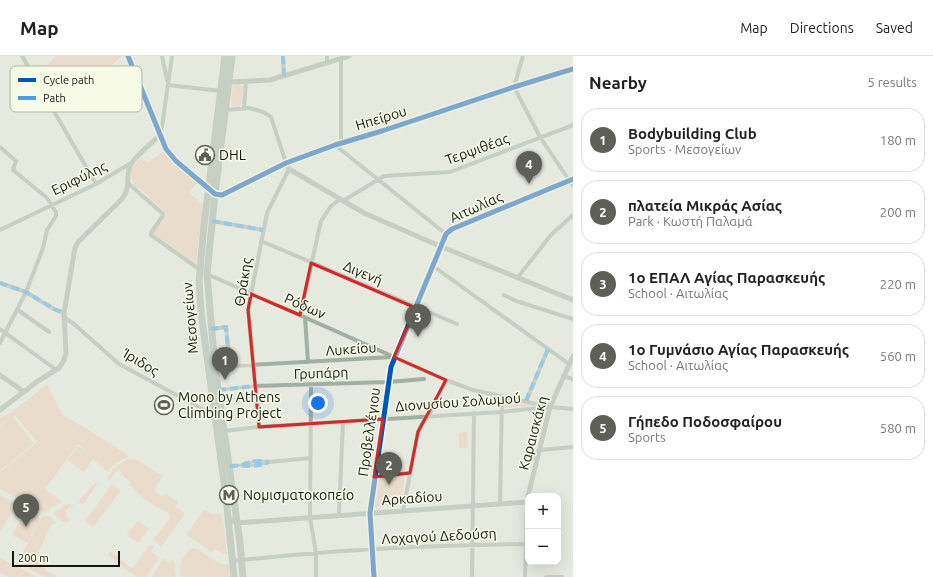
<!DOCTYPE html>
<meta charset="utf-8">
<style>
body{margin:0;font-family:Ubuntu,sans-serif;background:#f6f6f6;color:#222}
.controls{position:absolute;right:12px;bottom:12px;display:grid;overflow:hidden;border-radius:8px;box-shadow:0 4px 16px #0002}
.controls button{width:36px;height:36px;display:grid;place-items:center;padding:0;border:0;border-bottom:1px solid #e0e0e0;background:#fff;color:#222;font:20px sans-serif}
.scale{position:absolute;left:12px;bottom:10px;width:108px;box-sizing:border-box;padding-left:4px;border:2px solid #151610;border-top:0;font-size:11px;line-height:14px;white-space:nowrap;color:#151610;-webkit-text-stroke:3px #f6fae7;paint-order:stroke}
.you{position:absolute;left:318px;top:347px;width:14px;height:14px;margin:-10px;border:3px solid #fff;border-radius:50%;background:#1a73e8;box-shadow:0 0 0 6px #1a73e833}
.badge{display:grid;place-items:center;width:26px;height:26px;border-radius:50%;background:#5e6058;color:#fff;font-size:13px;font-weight:700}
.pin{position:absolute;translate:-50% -33px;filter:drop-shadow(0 1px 2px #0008)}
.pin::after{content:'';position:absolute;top:21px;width:14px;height:12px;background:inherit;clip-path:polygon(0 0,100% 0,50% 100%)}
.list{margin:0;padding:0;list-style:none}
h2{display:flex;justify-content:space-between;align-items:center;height:52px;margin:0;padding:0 16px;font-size:17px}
h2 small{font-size:13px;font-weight:400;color:#767676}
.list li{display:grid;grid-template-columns:26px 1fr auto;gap:12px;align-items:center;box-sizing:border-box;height:64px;margin:0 8px 8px;padding:0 8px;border:1px solid #e0e0e0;border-radius:16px}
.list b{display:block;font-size:15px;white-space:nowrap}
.list p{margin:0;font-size:13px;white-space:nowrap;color:#767676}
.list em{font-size:13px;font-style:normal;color:#767676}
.map{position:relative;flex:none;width:573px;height:521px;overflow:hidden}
header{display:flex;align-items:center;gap:24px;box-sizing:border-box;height:56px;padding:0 20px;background:#fff;border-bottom:1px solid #e0e0e0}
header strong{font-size:19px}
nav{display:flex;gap:22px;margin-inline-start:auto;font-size:14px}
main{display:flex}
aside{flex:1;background:#fff}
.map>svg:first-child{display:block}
.green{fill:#eecdb5}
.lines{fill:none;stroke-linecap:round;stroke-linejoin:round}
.pedestrian{stroke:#a2afa3;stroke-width:3}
.minor{stroke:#a2afa3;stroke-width:4}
.tertiary{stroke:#a2afa3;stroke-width:5}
.primary{stroke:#a0afa1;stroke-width:7}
.quiet{stroke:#3da2ea;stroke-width:4;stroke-dasharray:8 4;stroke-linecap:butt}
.cycleway-casing{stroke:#f6fae7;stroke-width:8}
.cycleway{stroke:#0057b8;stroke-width:5}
.marked{fill:none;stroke:#d62828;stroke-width:3;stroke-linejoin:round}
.labels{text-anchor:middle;stroke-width:3;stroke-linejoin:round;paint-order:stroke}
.street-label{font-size:14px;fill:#151610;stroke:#f6fae7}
.poi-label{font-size:14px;fill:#151610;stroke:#f6fae7;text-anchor:start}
.key{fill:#f6fae7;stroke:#b2b6a6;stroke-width:1}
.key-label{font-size:11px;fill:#151610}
</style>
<header>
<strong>Map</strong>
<nav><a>Map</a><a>Directions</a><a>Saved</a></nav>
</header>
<main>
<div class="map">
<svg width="573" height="521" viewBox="0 0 573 521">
<rect width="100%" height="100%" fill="#e6e9de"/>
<!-- green -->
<path class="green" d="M56 0H122L92 27 81 16 53 43 40 29 45 23 39 17Z
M233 28H242L243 30 242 47 239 51 231 50Z
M165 94 198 126 189 136 203 149 196 207 192 206 153 177 166 158 142 134 135 131 131 120V112L142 101 148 107Z
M47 328 62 358 127 398 128 401 116 407 107 415 94 404 95 402H94L84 416 68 404 78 390 87 396 78 388 45 433 62 446 51 452 45 457 0 433V416L37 386 15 359 0 370V362L12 356Z
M505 343 534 348V350L504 352Z
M13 361 34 387 0 415V371Z
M467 376 468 392H459V377Z
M128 403 137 404 163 420 154 434 161 440 167 438 178 446 175 450 185 458 161 491 155 485 154 482 169 464 170 461 168 457C159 452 147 446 139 438 135 435 134 432 129 429L131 426 121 418 122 417 118 414 109 425 107 423 113 413Z
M405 419 401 449 372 451 375 422Z
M95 427H98L84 447 82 448 79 447 81 442Z
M112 428 121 435 93 471 85 465Z
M0 439 16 448 0 477Z
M67 448H70L74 450 69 451 66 455 67 461 70 465 65 467 57 461 53 457Z
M26 454 40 462 27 487 12 479Z
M205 454 212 458H222L227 498H223L215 493 212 496 187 479V478L203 455Z
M43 459 46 460 48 459 56 467 54 469H51L39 495 46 515 56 520 55 521H45L17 507Z
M138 465 149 473 138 487 127 479Z
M151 489 154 491 151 496 159 502 146 521H136L108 499 110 495 130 511 133 512 149 490Z
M192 492 197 493 220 508 229 509 230 521H183L180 519C179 508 183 499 192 492Z
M0 501 1 502 37 521H9L0 517Z
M163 502 170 508 172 504 175 508 176 521H152Z"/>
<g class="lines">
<!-- pedestrian -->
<path class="pedestrian" d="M218 334 255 330
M242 409C251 405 259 404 269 406
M230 410C243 408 256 412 269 406"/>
<!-- minor -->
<path class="minor" d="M22 0 96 128
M162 0 167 24
M283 0 284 20
M327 0V7
M523 0 514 31 540 81 573 130
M168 29 221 35
M244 52 246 25
M226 54 249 52 263 56 271 61 286 107
M161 78 172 0
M341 87V3
M335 89 446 178
M0 91 16 105 13 114 47 142 56 156V160L47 174 43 192 26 236 0 287
M129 128 163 158 162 161 151 177V179L199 213
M343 145 384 120 450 116 573 69
M212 165 263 174
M0 174 96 128 131 107
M261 185 457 268
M433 210 569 308
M207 218 446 324 473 334 550 351 573 353
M518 221 551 179 573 159
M0 227 26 236 54 253 64 257
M504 239 516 245 573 263
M18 254 49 276
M300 259 321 165 331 150 340 143
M64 261 74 268 119 308 208 356 214 357
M305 261 308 306
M0 273 55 313
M211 273 226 271 230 311
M215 311 392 301
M563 320 573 323
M311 329 310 461 316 497V521
M255 330 388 326 424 323
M526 345 548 293
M259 371 248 254 267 157 289 113
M224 375 259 371 501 356 550 351
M540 394 573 391
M269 406 310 402
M374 421 410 417
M500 448 502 340
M403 455 418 376 423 366 429 360 446 324
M339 457 343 366
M233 505C330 494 428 489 525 488
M374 521 370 457 391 311 446 178 452 173 573 123
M472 521 474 357
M525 521 527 446
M546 521H562"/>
<!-- tertiary -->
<path class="tertiary" d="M128 0 166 93 176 105 215 138 222 139 286 107 335 89 382 75 514 31 573 13
M229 26 270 24 349 0
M286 107 289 113 364 157 442 191 573 244
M0 319 23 335
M0 354 38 325 59 312 64 304 66 297 64 257 75 192 78 186 122 143C132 129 125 122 130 110 133 102 154 85 161 78
M528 440 550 351 573 300
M228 462 237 467 527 446 528 442"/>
<!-- primary -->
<path class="primary" d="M225 0 204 169 199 225 201 256 226 441 234 521
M232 0 215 138 207 218 215 311 240 487 243 521"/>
<!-- quiet -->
<path class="quiet" d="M283 0 284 20
M212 165 263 174
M0 227 26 236 54 253 64 257
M211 273 226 271 230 311
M218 334 255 330
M526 345 548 293
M242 409C251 405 259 404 269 406
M230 410C243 409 256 412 269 406"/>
<!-- cycleway casing -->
<g class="cycleway-casing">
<path id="cycleway" d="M128 0 166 93 176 105 215 138 222 139 286 107 335 89 382 75 514 31 573 13
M374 521 370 457 391 311 446 178 452 173 573 123"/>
</g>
<!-- cycleway -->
<use href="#cycleway" class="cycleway"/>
</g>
<!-- marked area -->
<path d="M0 0H573V521H0ZM311 207 416 252 394 301 446 324 418 376 410 417 374 421 383 363 259 371 248 254 251 238 300 259Z" fill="#e6e9de" fill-opacity=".55" fill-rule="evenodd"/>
<path class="marked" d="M311 207 416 252 394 301 446 324 418 376 410 417 374 421 383 363 259 371 248 254 251 238 300 259Z"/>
<!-- icons -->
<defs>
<g id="civic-ring" transform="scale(1)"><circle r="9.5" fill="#f6fae7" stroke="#5e6058" stroke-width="1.5"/><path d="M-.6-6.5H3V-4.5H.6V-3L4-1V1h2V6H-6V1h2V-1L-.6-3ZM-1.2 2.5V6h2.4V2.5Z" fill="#5e6058"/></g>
<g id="stadium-ring" transform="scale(1)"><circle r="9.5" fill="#f6fae7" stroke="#5e6058" stroke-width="1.5"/><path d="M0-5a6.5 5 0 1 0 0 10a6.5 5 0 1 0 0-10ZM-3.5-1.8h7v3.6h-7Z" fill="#5e6058"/></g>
<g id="metro-ring" transform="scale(1)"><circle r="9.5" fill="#f6fae7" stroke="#5e6058" stroke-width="1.5"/><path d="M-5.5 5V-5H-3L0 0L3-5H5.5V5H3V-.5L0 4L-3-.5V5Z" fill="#5e6058"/></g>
</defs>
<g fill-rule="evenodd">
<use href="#civic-ring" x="205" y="99"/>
<use href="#stadium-ring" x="164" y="349"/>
<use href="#metro-ring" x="229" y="439"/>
</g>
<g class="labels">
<!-- street labels -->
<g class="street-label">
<text transform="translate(381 62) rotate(-17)" y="5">Ηπείρου</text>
<text transform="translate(477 93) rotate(-20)" y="5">Τερψιθέας</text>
<text transform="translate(79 122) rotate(-26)" y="5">Εριφύλης</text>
<text transform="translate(476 151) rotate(-24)" y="5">Αιτωλίας</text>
<text transform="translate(363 217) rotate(23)" y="5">Διγενή</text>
<text transform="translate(243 226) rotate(-81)" y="5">Θράκης</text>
<text transform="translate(305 250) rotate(24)" y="5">Ρόδων</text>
<text transform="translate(190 262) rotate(-95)" y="5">Μεσογείων</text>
<text transform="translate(351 293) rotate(-4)" y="5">Λυκείου</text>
<text transform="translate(141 306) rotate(31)" y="5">Ίριδος</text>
<text transform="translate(321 317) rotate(-2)" y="5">Γρυπάρη</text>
<text transform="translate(458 346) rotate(-4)" y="5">Διονυσίου Σολωμού</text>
<text transform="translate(369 376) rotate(-82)" y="5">Προβελλέγιου</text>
<text transform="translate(533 377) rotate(-75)" y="5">Καραισκάκη</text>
<text transform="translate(412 442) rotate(-4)" y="5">Αρκαδίου</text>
<text transform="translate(439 480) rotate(-3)" y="5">Λοχαγού Δεδούση</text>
</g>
<!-- poi labels -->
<g class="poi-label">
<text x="219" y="104">DHL</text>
<text x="178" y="346">Mono by Athens<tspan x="178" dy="16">Climbing Project</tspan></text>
<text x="243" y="444">Νομισματοκοπείο</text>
</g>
</g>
<!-- legend -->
<rect x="10" y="10" width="132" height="46" rx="6" class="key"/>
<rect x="18" y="22" width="18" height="4" fill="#0057b8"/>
<rect x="18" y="40" width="18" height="4" fill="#3da2ea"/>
<g class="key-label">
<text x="43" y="28">Cycle path</text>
<text x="43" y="46">Path</text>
</g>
</svg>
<div class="controls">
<button>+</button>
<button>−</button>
</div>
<div class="scale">200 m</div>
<div class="you"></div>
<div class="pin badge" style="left:225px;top:324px">1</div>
<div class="pin badge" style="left:389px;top:429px">2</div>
<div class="pin badge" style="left:418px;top:281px">3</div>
<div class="pin badge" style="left:529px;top:128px">4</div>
<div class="pin badge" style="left:26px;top:471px">5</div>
</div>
<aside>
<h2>Nearby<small>5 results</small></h2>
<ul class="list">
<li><span class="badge">1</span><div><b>Bodybuilding Club</b><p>Sports · Μεσογείων</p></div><em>180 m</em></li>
<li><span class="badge">2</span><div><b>πλατεία Μικράς Ασίας</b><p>Park · Κωστή Παλαμά</p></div><em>200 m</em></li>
<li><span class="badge">3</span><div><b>1ο ΕΠΑΛ Αγίας Παρασκευής</b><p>School · Αιτωλίας</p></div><em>220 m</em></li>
<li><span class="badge">4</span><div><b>1ο Γυμνάσιο Αγίας Παρασκευής</b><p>School · Αιτωλίας</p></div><em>560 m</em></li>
<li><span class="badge">5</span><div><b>Γήπεδο Ποδοσφαίρου</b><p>Sports</p></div><em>580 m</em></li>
</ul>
</aside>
</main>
